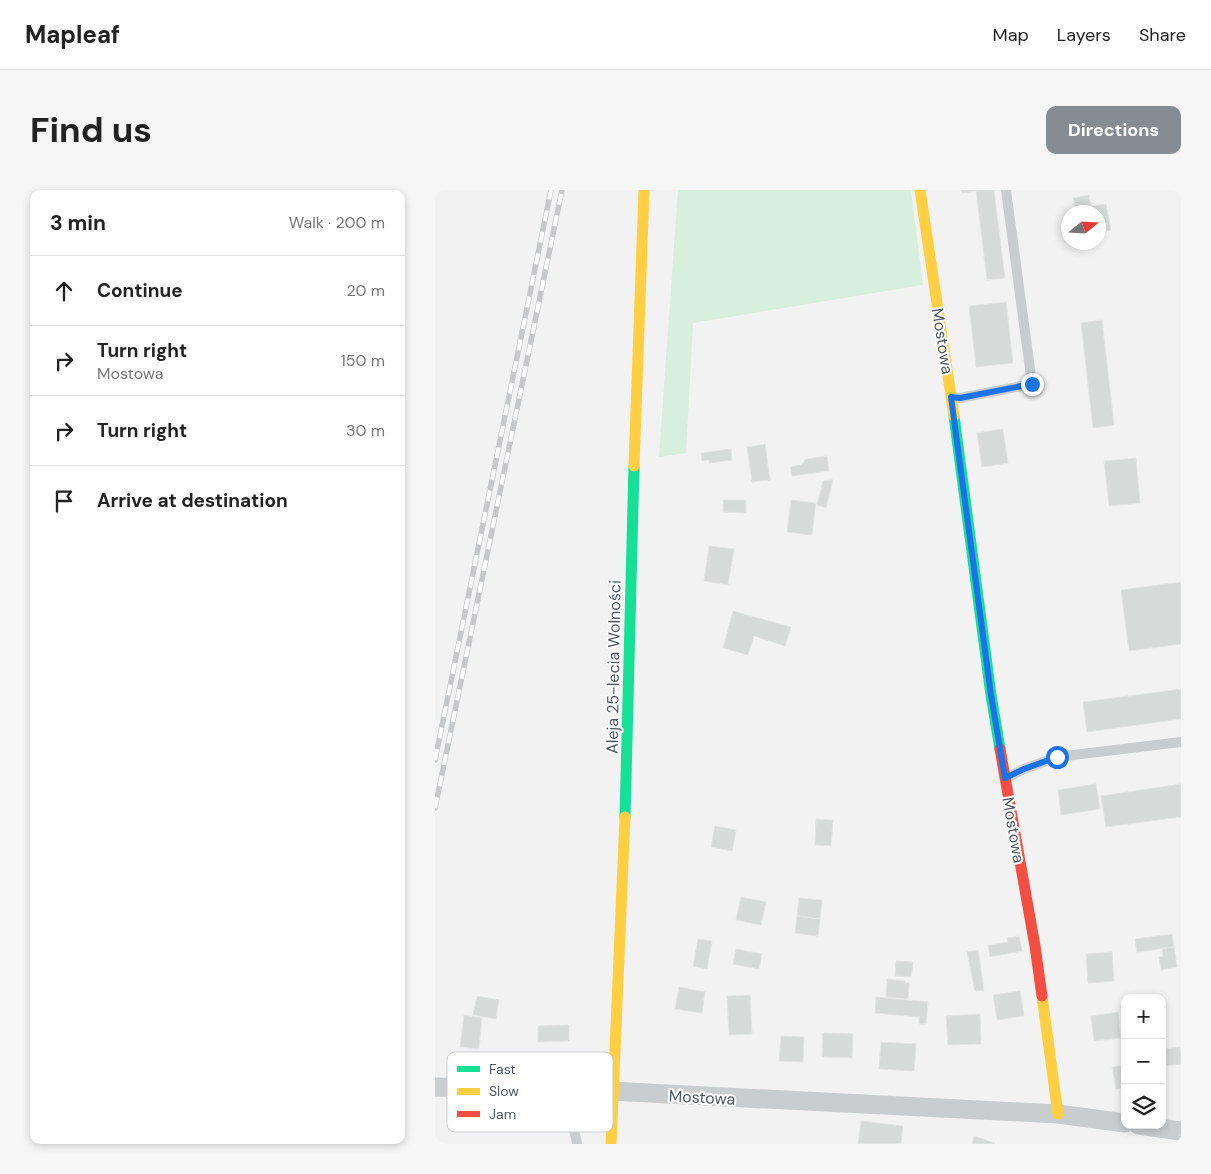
<!DOCTYPE html>
<meta charset="utf-8">
<style>
body{margin:0;font-family:"DM Sans",sans-serif;background:#f6f6f6;color:#222}
.controls{position:absolute;right:15px;bottom:15px;display:grid;overflow:hidden;border-radius:10px;box-shadow:0 2px 8px #0003}
.controls button{width:45px;height:45px;display:grid;place-items:center;padding:0;border:0;border-bottom:1px solid #e0e0e0;background:#fff;color:#222;font:25px sans-serif}
.compass{position:absolute;left:626px;top:15px;width:45px;height:45px;border-radius:50%;background:#fff;box-shadow:0 2px 8px #0003;rotate:72deg}
.stop{position:absolute;width:15px;height:15px;margin:-11px;border:4px solid #1a73e8;border-radius:50%;background:#fff}
.stop.end{background:#1a73e8;border-color:#fff;box-shadow:0 1px 5px #0008}
.list{margin:0;padding:0;list-style:none}
h2{display:flex;justify-content:space-between;align-items:center;height:65px;margin:0;padding:0 20px;font-size:21px}
h2 small{font-size:16px;font-weight:400;color:#767676}
.list li{display:grid;grid-template-columns:32px 1fr auto;gap:15px;align-items:center;box-sizing:border-box;height:70px;padding:0 20px;border-top:1px solid #e0e0e0}
.list b{display:block;font-size:19px;white-space:nowrap}
.list p{margin:0;font-size:16px;white-space:nowrap;color:#767676}
.list em{font-size:16px;font-style:normal;color:#767676}
.icon{flex:none;width:28px;height:28px;fill:none;stroke:currentColor;stroke-width:2;stroke-linecap:round;stroke-linejoin:round}
.map{position:relative;flex:none;width:746px;height:954px;overflow:hidden;border-radius:10px}
header{display:flex;align-items:center;gap:30px;box-sizing:border-box;height:70px;padding:0 25px;background:#fff;border-bottom:1px solid #e0e0e0}
header strong{font-size:24px}
nav{display:flex;gap:28px;margin-inline-start:auto;font-size:18px}
.intro{display:flex;align-items:center;justify-content:space-between;box-sizing:border-box;height:120px;padding:0 30px}
h1{margin:0;font-size:35px}
.button{padding:12px 22px;border-radius:10px;background:#858d92;color:#fff;font-size:18px;font-weight:700}
main{display:flex;gap:30px;padding:0 30px}
aside{flex:1;background:#fff;border-radius:10px;box-shadow:0 2px 8px #0003}
.map>svg:first-child{display:block}
.green{fill:#d9efde}
.building{fill:#d8dada;stroke:#e4e4e5}
.lines{fill:none;stroke-linecap:round;stroke-linejoin:round}
.lane{stroke:#cacdce;stroke-width:10}
.street{stroke:#cacdce;stroke-width:19}
.fast{stroke:#16e098;stroke-width:11}
.slow{stroke:#ffcf43;stroke-width:11}
.jam{stroke:#f24e42;stroke-width:11}
.rail-casing{stroke:#c6c8c9;stroke-width:5.5}
.rail{stroke:#fff;stroke-width:4;stroke-dasharray:11;stroke-linecap:butt}
.route{stroke:#1a73e8;stroke-width:6}
.labels{text-anchor:middle;stroke-width:4;stroke-linejoin:round;paint-order:stroke}
.street-label{font-size:16px;fill:#4a575e;stroke:#fff}
.key{fill:#fff;stroke:#c9cdcf;stroke-width:1}
.key-label{font-size:14px;fill:#4a575e}
</style>
<header>
<strong>Mapleaf</strong>
<nav><a>Map</a><a>Layers</a><a>Share</a></nav>
</header>
<div class="intro"><h1>Find us</h1><a class="button">Directions</a></div>
<main>
<aside>
<h2>3 min<small>Walk · 200 m</small></h2>
<ul class="list">
<li><svg class="icon" aria-label="ahead" viewBox="0 0 24 24"><path d="M12 20V5M6 11l6-6 6 6"/></svg><div><b>Continue</b></div><em>20 m</em></li>
<li><svg class="icon" aria-label="right" viewBox="0 0 24 24"><path d="M7 20v-9h11M14 6l5 5-5 5"/></svg><div><b>Turn right</b><p>Mostowa</p></div><em>150 m</em></li>
<li><svg class="icon" aria-label="right" viewBox="0 0 24 24"><path d="M7 20v-9h11M14 6l5 5-5 5"/></svg><div><b>Turn right</b></div><em>30 m</em></li>
<li><svg class="icon" aria-label="arrive" viewBox="0 0 24 24"><path d="M6 21V4h12l-3 4 3 4H6"/></svg><div><b>Arrive at destination</b></div></li>
</ul>
</aside>
<div class="map">
<svg width="746" height="954" viewBox="0 0 746 954">
<rect width="100%" height="100%" fill="#f2f2f2"/>
<!-- green -->
<path class="green" d="M243 0H476L488 95 258 133 251 263 224 267Z"/>
<!-- building -->
<path class="building" d="M526 0H559L570 88 552 90 541 1 527 3Z
M654 5 656 16 671 14 676 40 664 42V22H641L638 8Z
M645 52H662V53L646 56Z
M571 112 578 173 541 177 534 116Z
M667 130 679 235 658 238 646 133Z
M568 239 573 273 547 277 542 243Z
M330 254 335 290 317 292 312 257Z
M296 259 297 270 274 273V270L267 271 266 263Z
M392 266 394 281 357 286 355 277 366 275 371 269Z
M701 268 705 313 674 316 669 271Z
M398 290 391 318 382 315 388 291Z
M288 310H311V323L288 322Z
M356 310 381 313 377 345 352 342Z
M274 356 299 359 293 395 269 391Z
M746 392V454L694 461 686 400Z
M298 421 356 437 350 456 319 446 313 465 288 458Z
M746 499V529L652 542 648 512Z
M661 594 665 619 626 625 623 600Z
M746 594V627L671 637 666 606Z
M381 629 398 630 396 656 380 655Z
M280 636 301 640 297 661 276 657Z
M306 707 331 712 326 735 301 730Z
M364 708 387 710 385 729 362 726Z
M362 726 385 729 383 746 360 743Z
M737 744 739 757 702 762 700 749Z
M584 746 587 761 555 767 553 755 573 752 572 748Z
M263 749 277 751 272 779 258 776Z
M739 757 742 777 726 780 724 767 728 766 727 758Z
M301 759 327 764 324 779 298 774Z
M543 760 549 800 540 801 532 762Z
M677 762 679 791 653 793 651 764Z
M461 771 478 772 476 787 460 786Z
M452 789 470 791V793H474L473 809 451 807Z
M244 797 270 802 267 823 240 819Z
M585 801 589 826 562 830 558 805Z
M315 805 317 844 294 845 292 806Z
M42 806 64 810 61 829 38 825Z
M441 807 493 812 491 834H484V827L440 823Z
M683 822 686 848 659 851 656 826Z
M545 824 546 854 513 855 511 826Z
M29 825 47 828 44 859 25 857Z
M134 835V851L103 852V836Z
M388 843 418 844 417 868 387 867Z
M346 846 369 847 368 872 344 871Z
M446 852 481 854 479 881 444 879Z
M745 857 746 874 729 876 727 859Z
M690 875V898L681 899 677 877Z
M426 931 468 936 466 954H423Z
M539 946 560 953 559 954H537Z"/>
<g class="lines">
<!-- lane -->
<path class="lane" d="M517 207 525 208 597 194 571 0
M571 588 589 579 622 567 746 552
M36 898 44 921C51 922 60 925 67 925 84 926 121 920 134 932 139 937 141 947 142 954"/>
<!-- street -->
<path class="street" d="M1 897 156 900 623 924 690 933
M703 935 746 941"/>
<!-- fast -->
<path class="fast" d="M519 226 556 505 565 559
M190 627 199 276"/>
<!-- slow -->
<path class="slow" d="M485 0 519 226
M199 276 209 0
M607 806 623 924
M176 954 190 627"/>
<!-- jam -->
<path class="jam" d="M565 559 600 756 607 806"/>
<!-- rail casing -->
<g class="rail-casing">
<path id="rail" d="M0 570 116 0
M0 618 127 0"/>
</g>
<!-- rail -->
<use href="#rail" class="rail"/>
</g>
<g class="lines">
<!-- route -->
<path class="route" d="M597 194 525 208 516 207 556 505 570 588 589 579 622 567"/>
</g>
<g class="labels">
<!-- street labels -->
<g class="street-label">
<text transform="translate(508 151) rotate(81)" y="6">Mostowa</text>
<text transform="translate(178 477) rotate(-89)" y="6">Aleja 25-lecia Wolności</text>
<text transform="translate(579 640) rotate(80)" y="6">Mostowa</text>
<text transform="translate(267 907) rotate(3)" y="6">Mostowa</text>
</g>
</g>
<!-- legend -->
<rect x="12" y="862" width="166" height="80" rx="8" class="key"/>
<rect x="22" y="876" width="23" height="6" fill="#16e098"/>
<rect x="22" y="898" width="23" height="7" fill="#ffcf43"/>
<rect x="22" y="921" width="23" height="6" fill="#f24e42"/>
<g class="key-label">
<text x="54" y="884">Fast</text>
<text x="54" y="906">Slow</text>
<text x="54" y="929">Jam</text>
</g>
</svg>
<div class="controls">
<button>+</button>
<button>−</button>
<button><svg class="icon" aria-label="layers" viewBox="0 0 24 24"><path d="M12 4l9 5-9 5-9-5zM3 14l9 5 9-5"/></svg></button>
</div>
<svg class="compass" viewBox="-18 -18 36 36"><path d="M0-13l5 13h-10z" fill="#e53935"/><path d="M0 13l5-13h-10z" fill="#767676"/></svg>
<div class="stop" style="left:622px;top:567px"></div>
<div class="stop end" style="left:597px;top:194px"></div>
</div>
</main>
